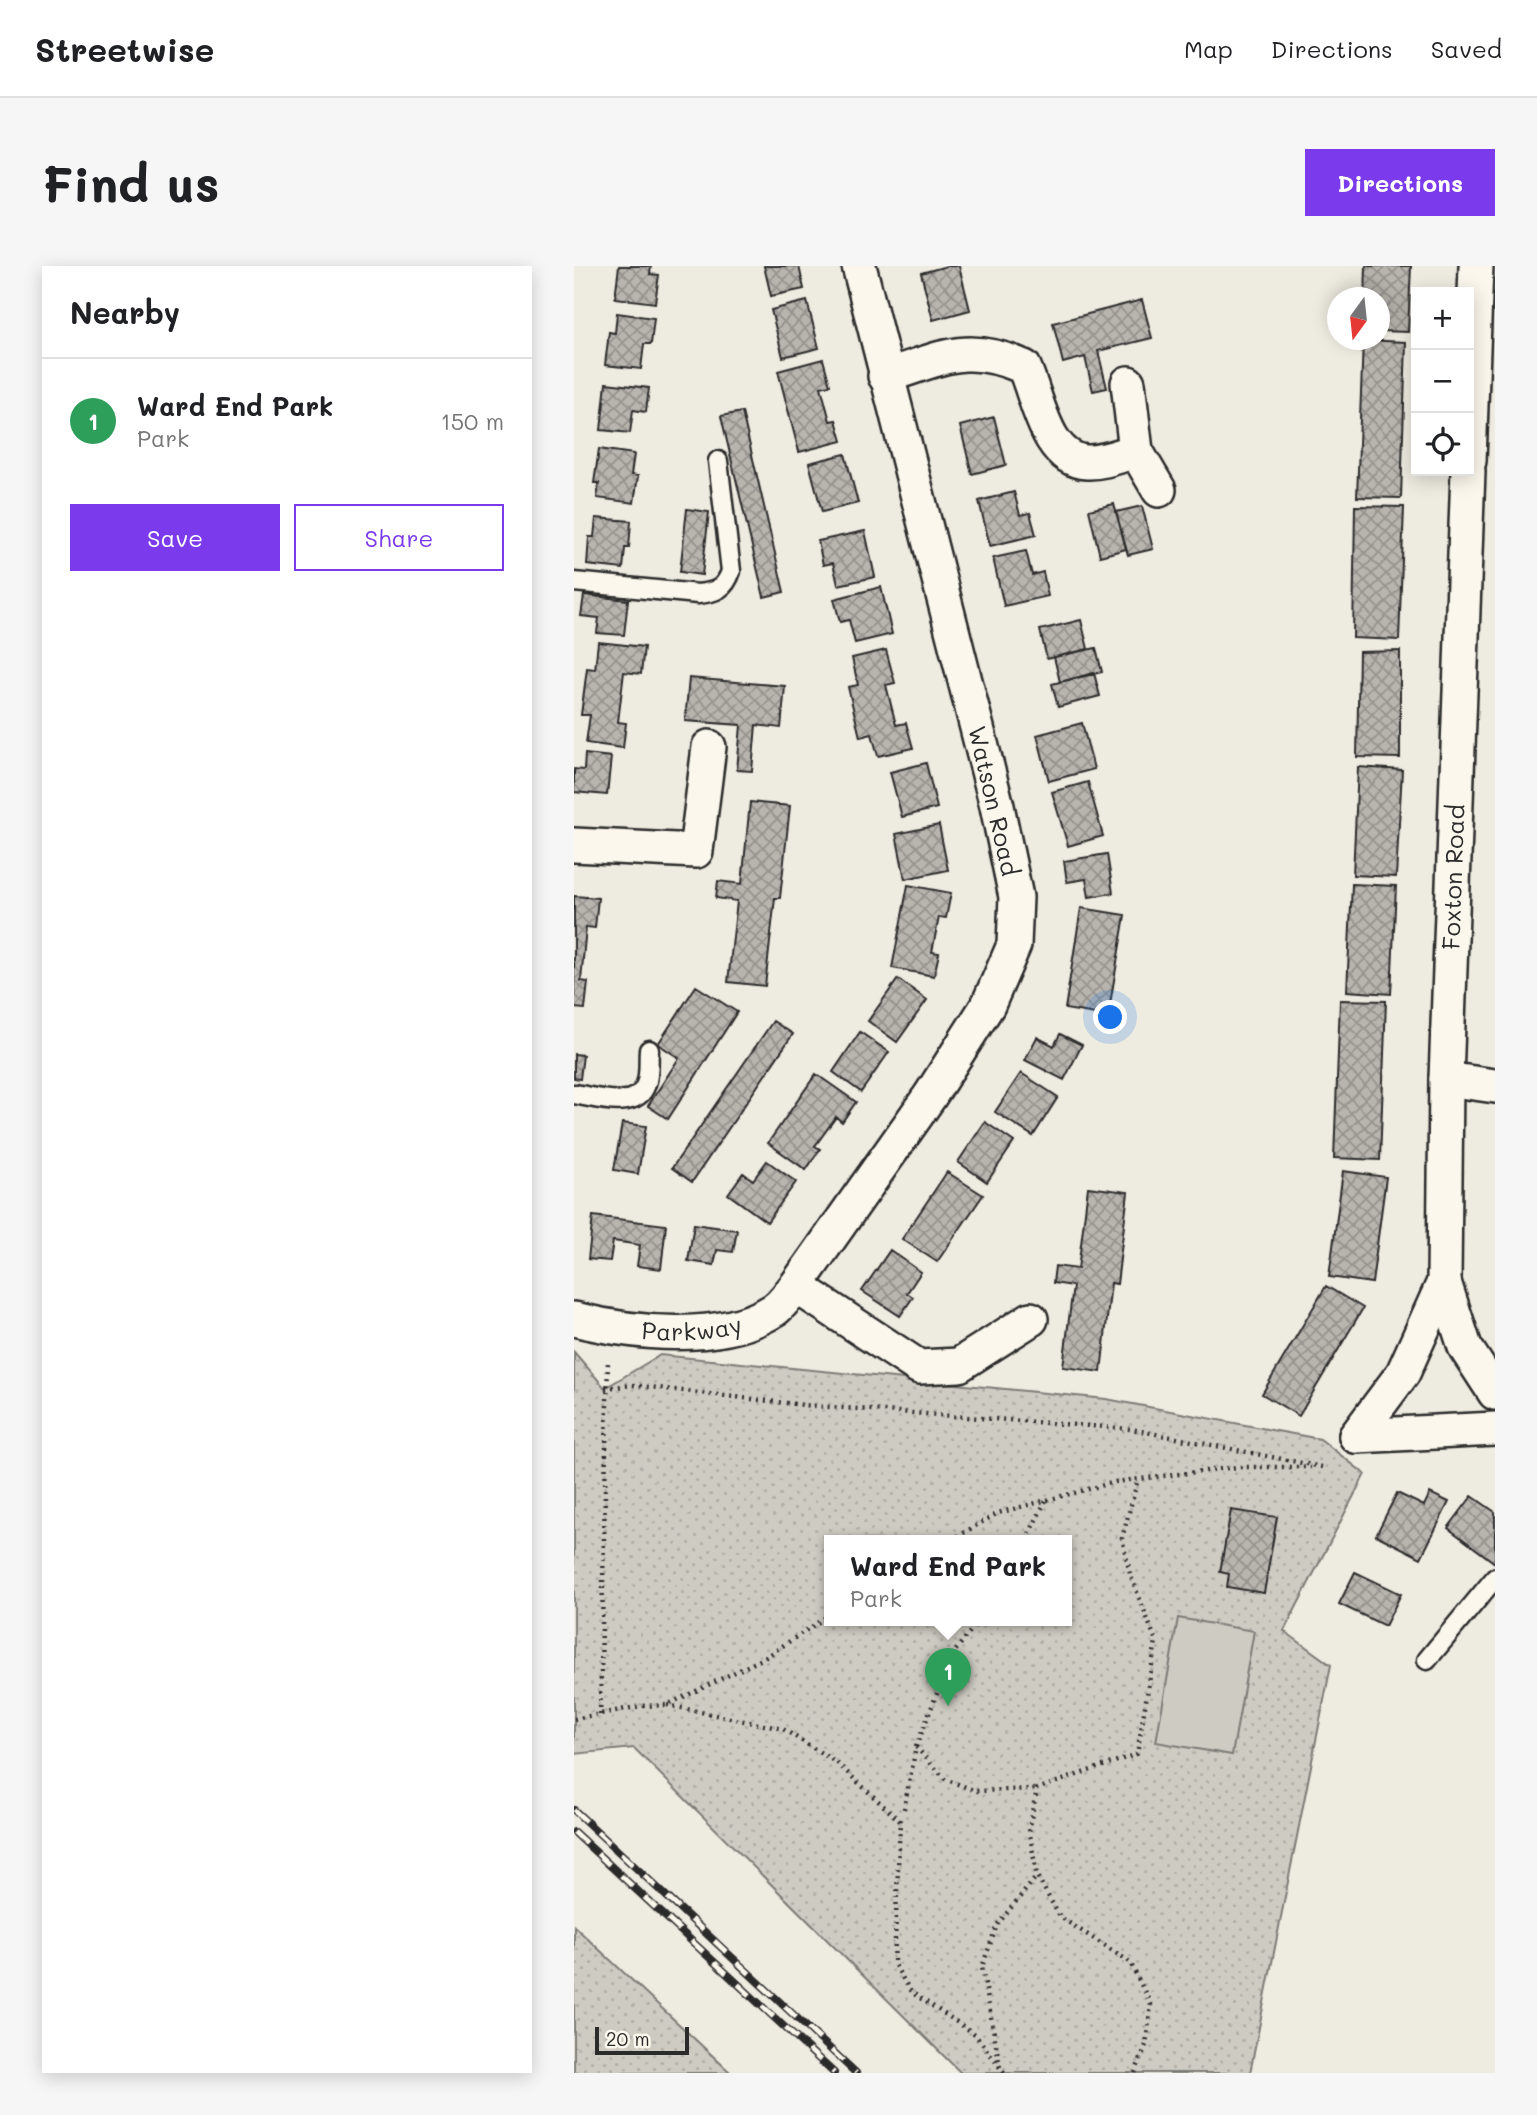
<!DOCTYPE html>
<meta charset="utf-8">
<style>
body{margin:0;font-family:Mali,sans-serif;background:#f6f6f6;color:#202124}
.controls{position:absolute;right:21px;top:21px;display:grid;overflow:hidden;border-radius:0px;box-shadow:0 4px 18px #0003}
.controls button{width:63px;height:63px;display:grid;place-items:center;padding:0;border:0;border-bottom:2px solid #e0e0e0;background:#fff;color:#202124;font:35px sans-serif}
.compass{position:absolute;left:753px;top:21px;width:63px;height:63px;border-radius:50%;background:#fff;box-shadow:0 4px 18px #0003;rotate:195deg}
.scale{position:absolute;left:21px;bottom:18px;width:94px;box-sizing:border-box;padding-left:7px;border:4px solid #2b2b2b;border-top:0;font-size:19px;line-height:24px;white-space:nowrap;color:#2b2b2b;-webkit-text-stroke:5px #fbf7ec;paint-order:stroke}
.you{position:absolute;left:537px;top:752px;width:24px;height:24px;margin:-18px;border:5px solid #fff;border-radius:50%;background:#1a73e8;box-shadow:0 0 0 10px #1a73e833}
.badge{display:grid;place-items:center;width:46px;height:46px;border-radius:50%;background:#7c3aed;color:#fff;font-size:23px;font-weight:700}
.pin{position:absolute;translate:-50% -58px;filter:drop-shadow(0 2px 4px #0008)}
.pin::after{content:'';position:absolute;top:37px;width:24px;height:21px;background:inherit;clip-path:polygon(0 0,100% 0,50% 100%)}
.popup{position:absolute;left:250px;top:1269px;width:248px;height:91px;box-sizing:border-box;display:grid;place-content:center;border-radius:0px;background:#fff;filter:drop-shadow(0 2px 5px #0005);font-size:23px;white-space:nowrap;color:#757577}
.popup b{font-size:26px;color:#202124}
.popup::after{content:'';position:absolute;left:50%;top:100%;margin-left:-14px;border:14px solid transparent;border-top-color:#fff}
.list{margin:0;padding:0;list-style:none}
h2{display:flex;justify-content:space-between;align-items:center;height:91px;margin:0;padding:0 28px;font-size:30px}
h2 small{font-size:23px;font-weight:400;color:#757577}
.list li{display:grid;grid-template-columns:46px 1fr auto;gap:21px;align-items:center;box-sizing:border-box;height:126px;padding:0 28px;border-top:2px solid #e0e0e0}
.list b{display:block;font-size:26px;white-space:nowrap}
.list p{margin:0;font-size:23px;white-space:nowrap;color:#757577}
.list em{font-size:23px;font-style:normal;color:#757577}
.actions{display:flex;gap:14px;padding:21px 28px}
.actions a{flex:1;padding:16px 0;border:2px solid #7c3aed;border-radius:0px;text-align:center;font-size:24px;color:#7c3aed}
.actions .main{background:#7c3aed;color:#fff}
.icon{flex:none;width:38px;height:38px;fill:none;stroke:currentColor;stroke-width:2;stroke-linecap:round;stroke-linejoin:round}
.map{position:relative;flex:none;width:921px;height:1807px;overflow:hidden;border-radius:0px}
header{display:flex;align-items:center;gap:42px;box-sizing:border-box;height:98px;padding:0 35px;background:#fff;border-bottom:2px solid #e0e0e0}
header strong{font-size:33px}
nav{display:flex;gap:38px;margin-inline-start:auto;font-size:24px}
.intro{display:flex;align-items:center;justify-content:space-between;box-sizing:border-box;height:168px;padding:0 42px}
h1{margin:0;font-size:49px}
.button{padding:18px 32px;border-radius:0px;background:#7c3aed;color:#fff;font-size:24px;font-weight:700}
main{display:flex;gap:42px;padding:0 42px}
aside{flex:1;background:#fff;border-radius:0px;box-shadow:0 4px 18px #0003}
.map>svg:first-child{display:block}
.grass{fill:url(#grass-dots);stroke:#7c7b76;stroke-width:2;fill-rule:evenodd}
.garden{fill:#cecbc2;stroke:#7c7b76;stroke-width:2}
.building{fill:url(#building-cross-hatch);stroke:#2b2b2b;stroke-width:2}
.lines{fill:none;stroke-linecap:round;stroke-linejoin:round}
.service-casing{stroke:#2b2b2b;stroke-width:23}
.minor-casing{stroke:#2b2b2b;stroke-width:38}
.path{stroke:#2b2b2b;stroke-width:4.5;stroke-dasharray:2 5;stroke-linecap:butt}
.service{stroke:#fbf7ec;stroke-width:18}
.minor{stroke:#fbf7ec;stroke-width:33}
.rail-casing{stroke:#2b2b2b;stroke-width:8}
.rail{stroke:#fbf7ec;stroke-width:5;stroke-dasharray:16;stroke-linecap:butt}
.labels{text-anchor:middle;stroke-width:5;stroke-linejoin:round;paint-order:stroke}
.street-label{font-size:24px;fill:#2b2b2b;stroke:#fbf7ec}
</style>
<header>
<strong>Streetwise</strong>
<nav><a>Map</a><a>Directions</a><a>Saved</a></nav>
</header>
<div class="intro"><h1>Find us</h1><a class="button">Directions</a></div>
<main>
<aside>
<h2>Nearby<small></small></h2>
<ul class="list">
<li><span class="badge" style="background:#2e9e5b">1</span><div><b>Ward End Park</b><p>Park</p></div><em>150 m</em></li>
</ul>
<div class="actions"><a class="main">Save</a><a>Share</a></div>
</aside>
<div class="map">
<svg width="921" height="1807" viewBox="0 0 921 1807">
<defs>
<pattern id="grass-dots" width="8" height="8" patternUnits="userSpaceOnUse" patternTransform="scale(1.75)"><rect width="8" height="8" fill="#cecbc2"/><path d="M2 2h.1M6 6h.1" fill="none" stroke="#b1aea7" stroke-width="1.8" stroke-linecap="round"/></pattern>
<pattern id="building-cross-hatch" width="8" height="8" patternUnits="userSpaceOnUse" patternTransform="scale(1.75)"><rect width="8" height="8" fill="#b8b5ae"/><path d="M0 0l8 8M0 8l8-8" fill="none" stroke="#96938e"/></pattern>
</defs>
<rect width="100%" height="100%" fill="#eeebe0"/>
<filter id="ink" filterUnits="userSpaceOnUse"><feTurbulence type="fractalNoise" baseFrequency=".0143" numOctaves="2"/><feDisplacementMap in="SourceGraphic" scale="14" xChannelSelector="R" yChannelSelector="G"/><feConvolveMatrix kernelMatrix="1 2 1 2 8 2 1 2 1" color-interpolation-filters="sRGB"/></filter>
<g filter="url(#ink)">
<!-- grass -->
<path class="grass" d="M0 1086 31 1122 86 1089 532 1133 746 1173 791 1208 710 1365 757 1399 676 1807H387L60 1482 0 1488ZM255 1274H493V1354H255Z
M0 1660 157 1807H0Z"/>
<!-- garden -->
<path class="garden" d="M604 1352 680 1365 658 1489 582 1476Z"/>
<!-- building -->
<path class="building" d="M45 0H77L76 8 85 9 81 37 41 32Z
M190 0H225L230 23 197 30Z
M373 0H385L396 44 359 54 347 7Z
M792 0H837L834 66 806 65V32H791Z
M568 34 578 72 524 85 533 122 519 125 511 91 489 97 479 57Z
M233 35 245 82 209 91 197 44Z
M43 47 80 52 77 78H70L67 103 31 99 35 66 41 67Z
M789 74 832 76 827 232 783 231Z
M249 93 256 119 247 121 256 155 262 154 268 175 225 186 204 105Z
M32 117 75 122 72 146 59 144 56 167 27 164Z
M168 146 210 326 190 331 147 150Z
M420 151 432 199 398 208 386 160Z
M25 183 60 188 57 209 64 210 60 237 23 232 25 217H20Z
M271 188 284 237 248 246 235 197Z
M440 226 446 249 456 247 462 269 416 280 405 235Z
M540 238 552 283 526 290 515 244Z
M568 240 579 283 554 289 542 246Z
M781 240 830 241 825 374 779 372Z
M113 243 135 246 128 309 106 306Z
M22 252 57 255 55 282H51L49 303 13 299 15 271H20Z
M291 265 301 311 264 319 259 297 249 299 244 275Z
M452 285 458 309 469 306 474 330 430 340 419 292Z
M307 321 318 368 281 377 275 354 266 356 260 333Z
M10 329 54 334 50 369 23 367 25 352 7 350Z
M507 354 514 383 473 393 466 364Z
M24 376 70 381 67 408 50 406 44 456 52 457 49 482 12 477 16 449H7L13 402 21 403Z
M522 382 528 406 486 416 480 391Z
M312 384 321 417 312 419 322 459 332 457 339 482 304 490 298 468 286 471 274 421 284 419 278 392Z
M826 385V492L783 491 785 386Z
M520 407 526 430 484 441 478 418Z
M115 412 211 420 207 462 182 459 178 505 163 504 167 459 111 455Z
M508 457 520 503 475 515 463 469Z
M11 488 37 491 33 529 0 526V503L10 504Z
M352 497 363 542 328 551 316 506Z
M784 501 828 504 822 611 779 609Z
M514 516 529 570 494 580 478 526Z
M176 536 216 540 206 632H201L191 720 154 716 163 635 142 632 144 615 168 618Z
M365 559 374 604 331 613 322 568Z
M533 588 539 627 515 631 512 613 493 616 490 595Z
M778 618 822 620 817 728 773 725Z
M334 619 377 627 372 652 365 651 358 686 365 687 360 710 318 702Z
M0 630 24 632 21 662 12 661 7 715 14 716 11 743 0 742Z
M507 642 551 649 534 750 491 743Z
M324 713 353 734 323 776 294 755Z
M122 720 163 746 94 853 74 840 105 792 84 778Z
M766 734 812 735 806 894 760 892Z
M199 755 219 768 118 916 98 902Z
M286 766 315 786 287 826 259 806Z
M486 768 508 779 490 814 451 794 463 771 480 780Z
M0 788 9 789 6 813 0 812Z
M447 807 484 831 459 870 421 846Z
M242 808 282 836 268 856 262 851 241 880 246 883 232 904 194 877Z
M411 856 440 876 413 916 384 896Z
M48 857 72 860 64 908 40 904Z
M193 895 222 916 193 956 154 928 169 907 179 914Z
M769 905 812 911 798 1017 755 1011Z
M373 906 409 929 363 996 328 973Z
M514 921 554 926 543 1018 537 1017 527 1106 489 1101 499 1020 479 1017 481 1000 504 1003Z
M19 950 92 959 87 1003 63 1000 66 979 39 975 36 995 14 993Z
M120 958 163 964 159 986 143 984 140 999 114 995Z
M316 984 347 1006 333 1027 339 1031 326 1050 288 1025Z
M752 1020 789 1042 725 1150 688 1128Z
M823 1227 850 1240 856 1227 875 1236 847 1292 802 1269Z
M898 1230 921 1246V1297L874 1262Z
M657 1244 703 1251 690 1327 653 1321 655 1308 646 1306Z
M781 1306 827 1328 811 1360 765 1338Z"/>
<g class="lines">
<!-- service casing -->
<g class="service-casing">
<path id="service" d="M0 316 124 328C142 326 151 323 157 305L144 195
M0 828C21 831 63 846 72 818 76 808 74 794 75 784
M853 1394 921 1312"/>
</g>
<!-- minor casing -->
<g class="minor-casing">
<g id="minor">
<path d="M311 110C368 93 391 75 450 101 464 132 472 194 513 196 528 197 547 189 562 185"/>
<path d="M554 117 562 185 585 224"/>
<path d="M895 195 902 0"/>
<path d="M894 205 872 813 870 1016 891 1081 921 1127"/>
<path d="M0 579 122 585 135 481"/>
<path d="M872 813 921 820"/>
<path d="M222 1020 345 1101 385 1099 457 1053"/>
<path id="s1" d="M0 1053C57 1067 147 1078 200 1044 208 1039 215 1028 222 1020L356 830 414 739 440 679 442 631 423 540 285 0"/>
<path d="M782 1170 829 1107 870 1016"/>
<path d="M782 1170 921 1163"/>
</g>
</g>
<!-- path -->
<path class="path" d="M31 1122 58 1119 229 1139 557 1163 748 1201
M377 1274 424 1247 541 1216 663 1201H737
M452 1274 472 1234
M93 1439 209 1463 263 1497 326 1555 320 1698 337 1726 401 1768 430 1807
M26 1449 34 1093
M0 1453 67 1440 93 1439 192 1391 255 1349
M342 1481 378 1389 405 1354
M330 1543 342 1481 371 1513 402 1525 463 1523
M426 1801 408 1701 423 1659 463 1610
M561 1807 572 1779 577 1739 556 1696 486 1651 463 1610 455 1563 463 1523 563 1488 582 1375 556 1308 548 1272 564 1213"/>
<!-- service -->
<use href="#service" class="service"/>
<!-- minor -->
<use href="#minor" class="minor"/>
<!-- rail casing -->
<g class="rail-casing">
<path id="rail" d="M0 1544 282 1807
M0 1566 260 1807"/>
</g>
<!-- rail -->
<use href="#rail" class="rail"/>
</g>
</g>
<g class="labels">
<!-- street labels -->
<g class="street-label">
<text transform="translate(419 535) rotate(77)" y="8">Watson Road</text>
<text transform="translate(880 611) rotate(-88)" y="8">Foxton Road</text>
<text dy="8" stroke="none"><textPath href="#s1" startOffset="119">Parkway</textPath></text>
</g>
</g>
</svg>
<div class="controls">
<button>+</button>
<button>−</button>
<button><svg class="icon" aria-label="locate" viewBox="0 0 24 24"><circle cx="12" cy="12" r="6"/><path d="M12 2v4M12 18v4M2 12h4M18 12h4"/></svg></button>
</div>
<svg class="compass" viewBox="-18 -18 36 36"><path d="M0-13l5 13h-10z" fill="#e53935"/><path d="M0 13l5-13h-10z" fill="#757577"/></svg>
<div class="scale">20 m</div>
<div class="you"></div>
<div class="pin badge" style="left:374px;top:1440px;background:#2e9e5b">1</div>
<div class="popup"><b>Ward End Park</b>Park</div>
</div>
</main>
